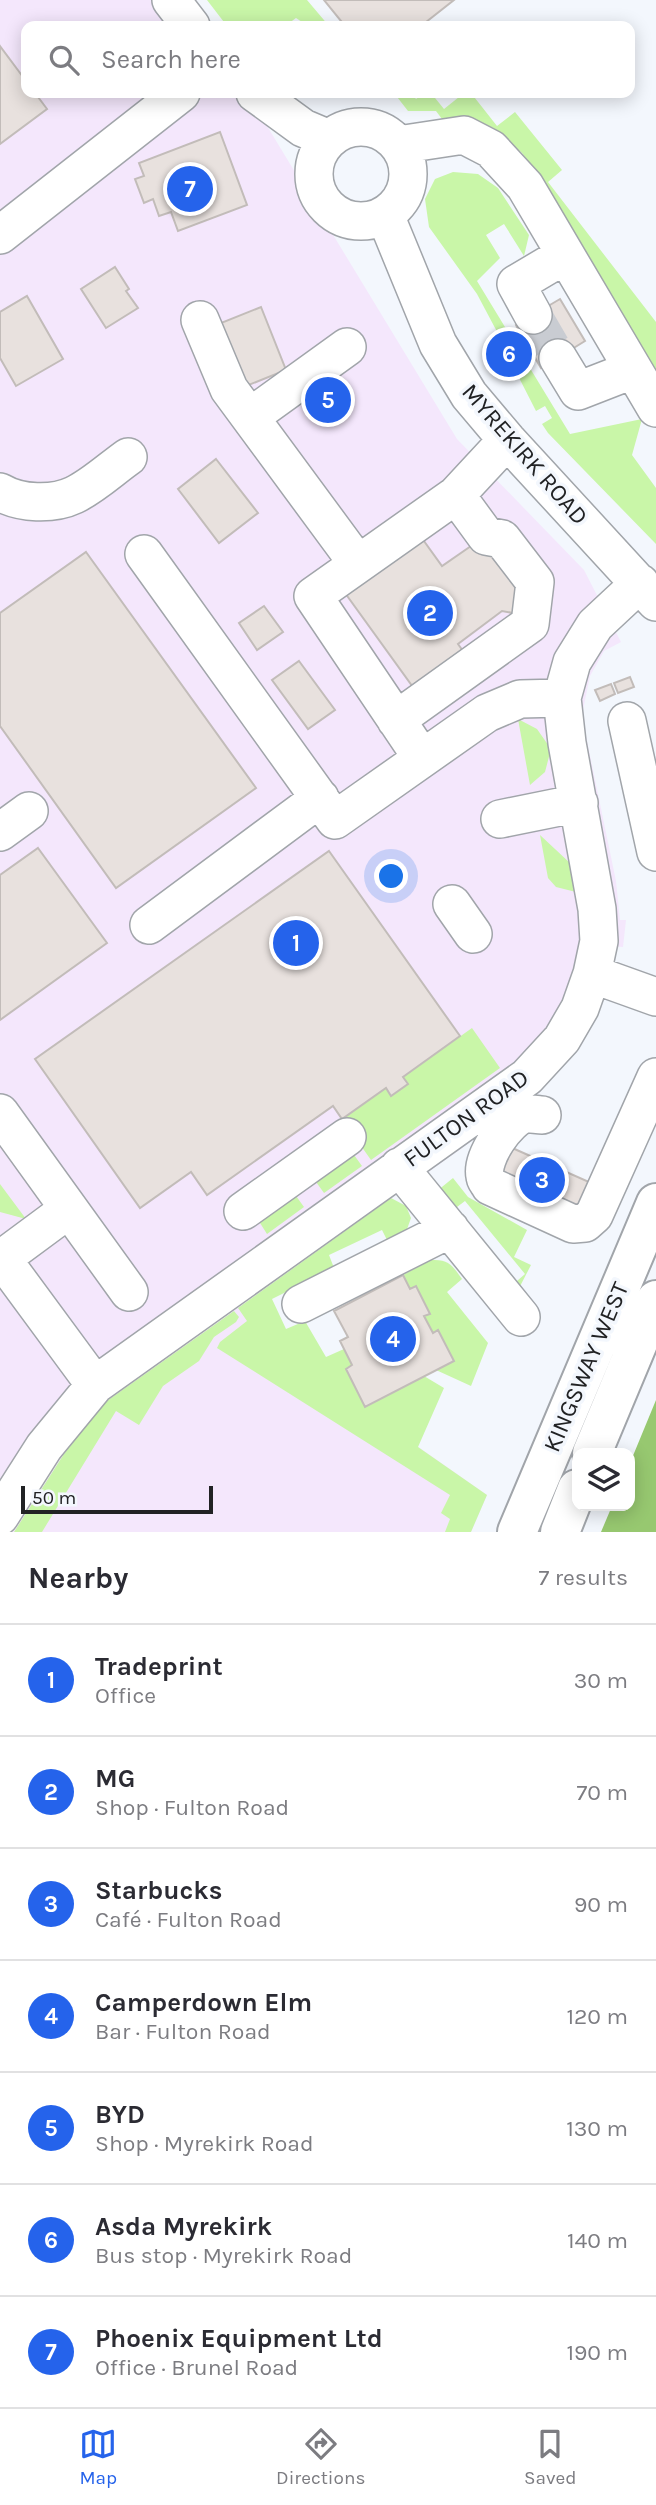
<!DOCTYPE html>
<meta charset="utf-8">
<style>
body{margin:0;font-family:Karla,sans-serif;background:#f2f2f3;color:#2b2b33}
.controls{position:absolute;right:21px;bottom:21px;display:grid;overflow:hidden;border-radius:14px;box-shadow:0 4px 18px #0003}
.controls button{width:63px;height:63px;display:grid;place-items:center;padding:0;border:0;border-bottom:2px solid #e1e1e2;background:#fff;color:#2b2b33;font:35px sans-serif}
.scale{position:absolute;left:21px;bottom:18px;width:192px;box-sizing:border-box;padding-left:7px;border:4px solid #212224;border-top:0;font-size:19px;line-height:24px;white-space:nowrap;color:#212224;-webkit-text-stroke:5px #f3f7fd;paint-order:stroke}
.you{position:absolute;left:392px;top:877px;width:24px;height:24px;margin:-18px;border:5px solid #fff;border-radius:50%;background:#1a73e8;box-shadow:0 0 0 10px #1a73e833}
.badge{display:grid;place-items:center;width:46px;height:46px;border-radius:50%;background:#2563eb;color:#fff;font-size:23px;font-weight:700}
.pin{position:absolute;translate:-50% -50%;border:4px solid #fff;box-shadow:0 2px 7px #0006}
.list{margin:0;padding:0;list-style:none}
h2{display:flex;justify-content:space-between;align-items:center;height:91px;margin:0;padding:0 28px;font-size:30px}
h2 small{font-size:23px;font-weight:400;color:#7c7c81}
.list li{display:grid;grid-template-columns:46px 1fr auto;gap:21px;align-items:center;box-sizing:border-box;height:112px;padding:0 28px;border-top:2px solid #e1e1e2}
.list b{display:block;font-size:26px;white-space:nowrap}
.list p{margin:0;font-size:23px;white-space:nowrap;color:#7c7c81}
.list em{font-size:23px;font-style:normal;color:#7c7c81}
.icon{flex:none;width:38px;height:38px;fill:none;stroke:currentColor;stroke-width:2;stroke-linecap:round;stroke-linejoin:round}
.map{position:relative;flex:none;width:656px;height:1532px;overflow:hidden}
.search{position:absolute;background:#fff;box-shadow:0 4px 18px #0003;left:21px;right:21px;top:21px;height:77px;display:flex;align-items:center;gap:18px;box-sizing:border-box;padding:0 24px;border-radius:14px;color:#7c7c81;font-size:26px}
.sheet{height:875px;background:#fff}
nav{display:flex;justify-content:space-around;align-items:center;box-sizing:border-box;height:98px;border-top:2px solid #e1e1e2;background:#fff;font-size:19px;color:#7c7c81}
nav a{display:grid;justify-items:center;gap:4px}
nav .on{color:#2563eb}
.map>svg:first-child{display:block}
.industrial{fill:#f4e7fc}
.green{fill:#c9f6a8}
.forest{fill:#97c870}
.building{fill:#e8e1de;stroke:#c2bcb9;stroke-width:2}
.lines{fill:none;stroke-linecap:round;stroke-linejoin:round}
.minor-tunnel{stroke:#c9ccd2;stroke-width:37;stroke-dasharray:37 18;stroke-linecap:butt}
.minor-casing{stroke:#a1a5aa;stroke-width:40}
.highway-casing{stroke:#a1a5aa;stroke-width:42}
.minor{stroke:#fff;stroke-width:37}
.highway{stroke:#fff;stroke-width:38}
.labels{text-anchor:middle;stroke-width:7;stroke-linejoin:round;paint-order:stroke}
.street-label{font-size:24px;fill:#212224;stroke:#f3f7fd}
</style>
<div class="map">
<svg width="656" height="1532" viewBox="0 0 656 1532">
<rect width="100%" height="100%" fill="#f3f7fd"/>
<!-- industrial -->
<path class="industrial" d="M0 0H190L206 26H26V93H247L457 439 584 570 621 642 604 651 590 676 583 710 586 736 616 881 620 920H626L623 947 610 946 582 1032 539 1093 243 1304 270 1343 487 1495 471 1532H0Z"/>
<!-- green -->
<path class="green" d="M207 0H307L329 26H308L296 18 285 26H227Z
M394 93H411L416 99 425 93H431L444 109 464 93H471L497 126 515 112 562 170 548 182 656 322V374L543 182 522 153 492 127 442 119 436 111H408Z
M453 172 478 174 498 188 529 235 524 256 504 224 486 235 500 258 477 281 570 434 642 419 632 455 656 488V544L548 433 542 424 552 418 545 406 536 411 512 364 518 361 508 341 503 343 477 294 429 227 425 199 435 179Z
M518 719 537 729 551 749 545 772 530 785Z
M540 835 570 863 576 892 556 887 548 878Z
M472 1028 500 1068 371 1160 342 1119 386 1088 392 1096 407 1084 403 1077Z
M349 1148 362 1166 324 1193 311 1175Z
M453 1178 468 1197 527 1230 514 1257 531 1265 516 1294 510 1287 525 1274 465 1201 453 1210 437 1191Z
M0 1184 26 1219 0 1212Z
M291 1189 304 1207 267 1234 255 1215Z
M391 1198 406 1206 411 1218 406 1232 388 1242 382 1230 329 1255 334 1268 272 1299 286 1329 305 1321 326 1357 344 1349 352 1365 346 1369 365 1407 424 1376 444 1388 418 1447 487 1495 471 1532H445L450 1519 441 1513 450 1495 217 1348 220 1342 247 1321 238 1308Z
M431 1260C449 1259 452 1265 462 1279L447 1292 488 1343 471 1386 436 1370 438 1330 433 1333 424 1316 430 1313 416 1287 410 1289 403 1275Z
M234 1311 239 1317 236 1322 214 1337 199 1361 163 1386 139 1425 116 1411 42 1532H14L64 1454 104 1403Z"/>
<!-- forest -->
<path class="forest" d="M656 1400V1532H601L612 1506H630V1463Z"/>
<!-- building -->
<path class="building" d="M324 0H454L421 26H345Z
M0 46 26 81V93H35L47 109 0 144Z
M220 132 247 205 178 231 171 212 159 216 153 199 144 203 135 179 144 176 139 163Z
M115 267 129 289 126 291 138 308 106 328 81 289Z
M27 296 63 359 16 386 0 358V312Z
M560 299 585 341 541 368 516 325Z
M261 307 286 370 241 388 216 325Z
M216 459 258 513 219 543 178 489Z
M416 530 442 566 471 546 498 551 522 583 518 614 502 611 458 644 468 658 418 694 340 586Z
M86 552 256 788 116 888 0 726V613Z
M264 606 283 632 257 650 239 623Z
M299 661 335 710 308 729 272 680Z
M630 677 634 687 618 693 614 683Z
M611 684 615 694 600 701 595 690Z
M38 848 107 943 0 1020V875Z
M329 851 460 1036 403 1077 408 1084 391 1096 386 1088 342 1119 333 1106 207 1195 191 1172 140 1208 35 1059Z
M510 1147 589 1182 575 1214 496 1179Z
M403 1275 410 1289 416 1286 430 1314 424 1316 433 1333 438 1330 454 1361 365 1407 346 1369 352 1365 340 1341 348 1337 334 1311Z"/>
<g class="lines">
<!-- minor-tunnel -->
<path class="minor-tunnel" d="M533 315 558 358"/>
<!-- minor casing -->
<g class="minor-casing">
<path id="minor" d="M171 0 191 26
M255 93 303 128 329 139
M314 174a47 47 0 1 1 94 0a47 47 0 1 1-94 0Z
M398 145 464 135 491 149 525 186 656 408
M385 215 438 344 469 395 507 440 656 602
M0 235 181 93
M533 315 516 284 565 255
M200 320 229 389 358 564
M558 358 578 391 632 370
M250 417 347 347
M0 492C20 504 53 505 74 495 93 486 111 469 128 457
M144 554 335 820 487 713 520 699 562 698
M396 720 530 624 535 582 502 539 486 536 456 495
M627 721 656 852
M422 758 313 596 456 495 507 440
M500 819 579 803
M0 832 29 811
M452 904 473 934
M149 925 320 798
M592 974 656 997
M0 1113 129 1292
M542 1115C537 1115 530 1113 525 1114 507 1119 481 1158 485 1176 485 1180 488 1182 490 1186L573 1224 585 1223 594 1215 656 1077
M399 1167 521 1317
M243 1211 347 1137
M0 1256 95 1385
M0 1260 69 1209
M301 1304 450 1229
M0 1516 44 1447 95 1385 527 1077 562 1039 580 1008 592 974 599 941 597 909 567 743 562 698 572 662 595 625 640 583"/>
</g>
<!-- highway casing -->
<g class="highway-casing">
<path id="highway" d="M592 1453 656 1300
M517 1532 656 1203
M560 1532 577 1489"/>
</g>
<!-- minor -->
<use href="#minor" class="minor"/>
<!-- highway -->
<use href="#highway" class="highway"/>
</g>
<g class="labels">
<!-- street labels -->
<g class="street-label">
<text transform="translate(525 454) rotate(49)" y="8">MYREKIRK ROAD</text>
<text transform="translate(466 1118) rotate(-36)" y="8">FULTON ROAD</text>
<text transform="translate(586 1367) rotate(-67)" y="8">KINGSWAY WEST</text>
</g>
</g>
</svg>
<div class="controls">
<button><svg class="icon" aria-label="layers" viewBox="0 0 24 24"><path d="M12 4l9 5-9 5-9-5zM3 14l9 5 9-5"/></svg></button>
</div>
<div class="scale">50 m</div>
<div class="you"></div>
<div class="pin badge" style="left:296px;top:943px">1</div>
<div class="pin badge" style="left:430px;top:613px">2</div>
<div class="pin badge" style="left:542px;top:1180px">3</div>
<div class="pin badge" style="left:393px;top:1339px">4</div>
<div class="pin badge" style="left:328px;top:400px">5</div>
<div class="pin badge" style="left:509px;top:354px">6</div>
<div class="pin badge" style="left:190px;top:189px">7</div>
<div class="search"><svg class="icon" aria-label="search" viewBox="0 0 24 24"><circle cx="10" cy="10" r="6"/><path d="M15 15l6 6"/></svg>Search here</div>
</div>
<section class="sheet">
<h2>Nearby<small>7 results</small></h2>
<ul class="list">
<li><span class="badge">1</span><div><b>Tradeprint</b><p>Office</p></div><em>30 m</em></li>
<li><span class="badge">2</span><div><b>MG</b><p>Shop · Fulton Road</p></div><em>70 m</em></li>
<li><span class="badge">3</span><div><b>Starbucks</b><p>Café · Fulton Road</p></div><em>90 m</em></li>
<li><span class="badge">4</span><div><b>Camperdown Elm</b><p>Bar · Fulton Road</p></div><em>120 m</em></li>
<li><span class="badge">5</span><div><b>BYD</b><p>Shop · Myrekirk Road</p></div><em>130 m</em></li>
<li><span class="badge">6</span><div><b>Asda Myrekirk</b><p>Bus stop · Myrekirk Road</p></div><em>140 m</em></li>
<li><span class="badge">7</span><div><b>Phoenix Equipment Ltd</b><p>Office · Brunel Road</p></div><em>190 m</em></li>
</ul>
</section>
<nav>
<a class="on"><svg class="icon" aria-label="map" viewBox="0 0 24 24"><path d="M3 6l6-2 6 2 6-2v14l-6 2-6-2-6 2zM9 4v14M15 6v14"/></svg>Map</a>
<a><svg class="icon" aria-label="directions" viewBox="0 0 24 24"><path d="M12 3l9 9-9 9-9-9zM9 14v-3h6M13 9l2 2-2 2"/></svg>Directions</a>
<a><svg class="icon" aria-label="saved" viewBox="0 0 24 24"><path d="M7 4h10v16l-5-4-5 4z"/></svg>Saved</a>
</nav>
